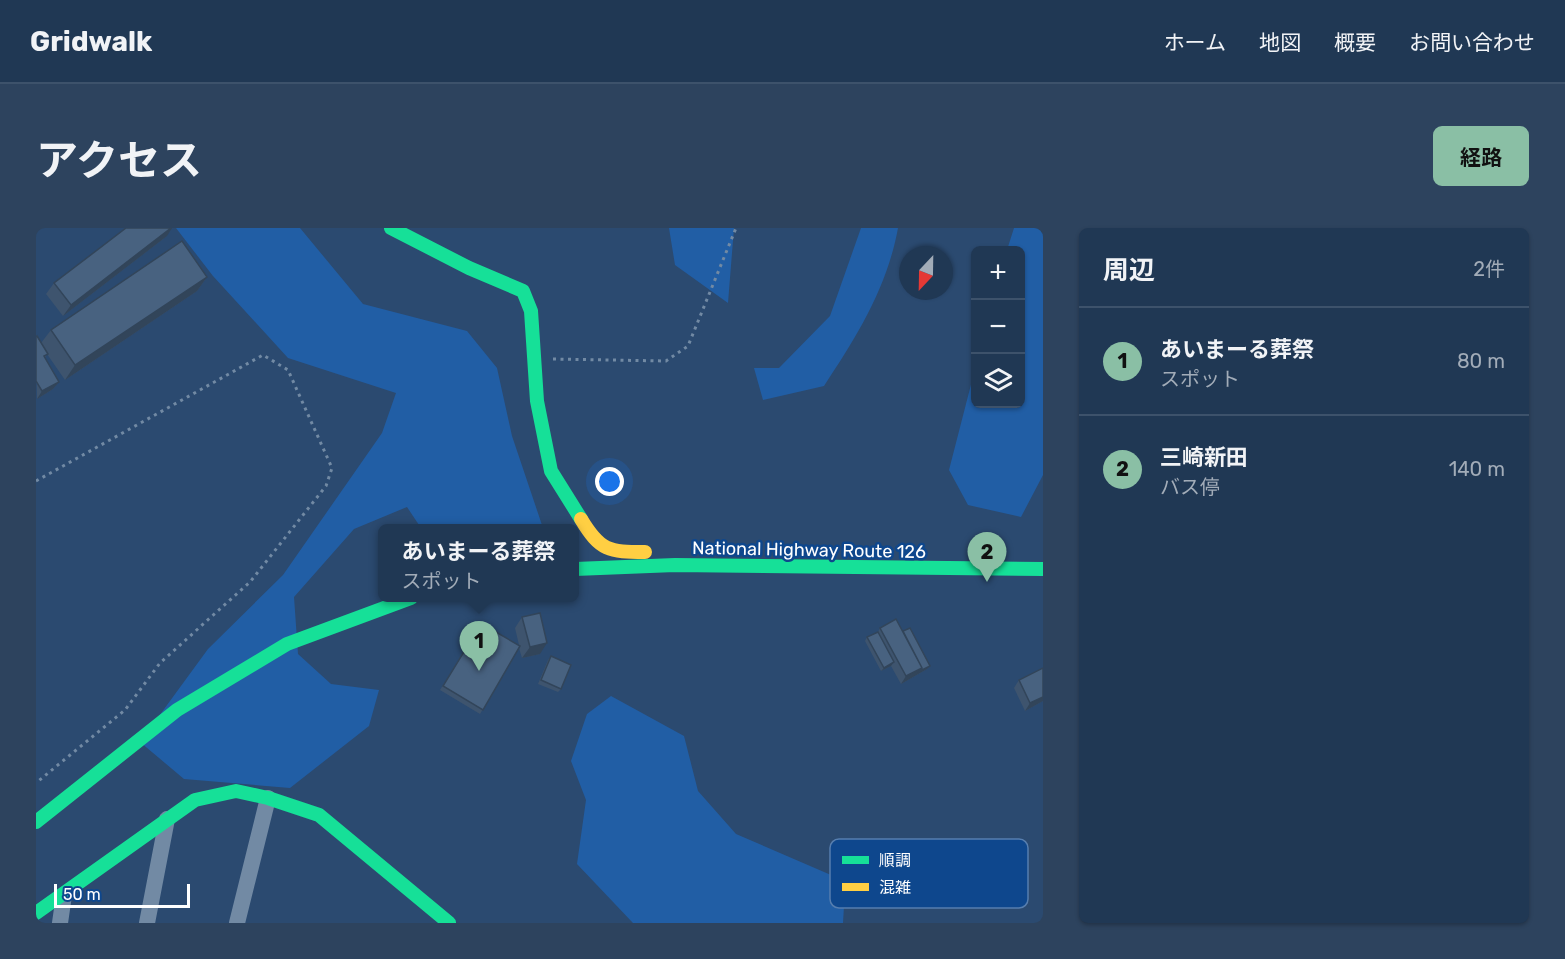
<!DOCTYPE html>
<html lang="ja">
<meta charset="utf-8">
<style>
body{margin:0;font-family:Rubik,"Noto Sans JP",sans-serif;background:#2d435e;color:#f1f3f6}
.controls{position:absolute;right:18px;top:18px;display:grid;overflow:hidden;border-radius:9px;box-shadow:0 2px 4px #0004}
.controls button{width:54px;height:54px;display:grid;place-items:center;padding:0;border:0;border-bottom:2px solid #3d526b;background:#203854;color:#f1f3f6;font:30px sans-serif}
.compass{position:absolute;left:863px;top:18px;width:54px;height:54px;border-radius:50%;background:#203854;box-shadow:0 2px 4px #0004;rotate:202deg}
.scale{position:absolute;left:18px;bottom:15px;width:136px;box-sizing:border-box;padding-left:6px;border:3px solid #fff;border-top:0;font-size:16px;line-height:21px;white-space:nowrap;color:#fff;-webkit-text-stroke:4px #0e478d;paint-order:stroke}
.you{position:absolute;left:574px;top:254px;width:21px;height:21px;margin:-15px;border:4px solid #fff;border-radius:50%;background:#1a73e8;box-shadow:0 0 0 9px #1a73e833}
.badge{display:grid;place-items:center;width:39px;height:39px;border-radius:50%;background:#8abfa5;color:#111;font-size:20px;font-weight:700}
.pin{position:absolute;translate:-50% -50px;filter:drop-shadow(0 2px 3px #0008)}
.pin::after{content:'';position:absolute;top:32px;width:21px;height:18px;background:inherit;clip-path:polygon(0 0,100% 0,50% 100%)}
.popup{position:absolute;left:342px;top:296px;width:201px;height:78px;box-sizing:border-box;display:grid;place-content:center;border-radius:9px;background:#203854;filter:drop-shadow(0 2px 4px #0005);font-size:20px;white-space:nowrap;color:#a2acb8}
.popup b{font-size:22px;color:#f1f3f6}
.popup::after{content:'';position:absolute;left:50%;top:100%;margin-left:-12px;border:12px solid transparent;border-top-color:#203854}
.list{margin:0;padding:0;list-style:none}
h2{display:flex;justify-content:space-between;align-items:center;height:78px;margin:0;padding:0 24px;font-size:26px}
h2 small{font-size:20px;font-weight:400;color:#a2acb8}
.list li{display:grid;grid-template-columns:39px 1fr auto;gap:18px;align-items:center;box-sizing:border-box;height:108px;padding:0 24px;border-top:2px solid #3d526b}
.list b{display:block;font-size:22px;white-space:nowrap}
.list p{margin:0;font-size:20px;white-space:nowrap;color:#a2acb8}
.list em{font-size:20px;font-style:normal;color:#a2acb8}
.icon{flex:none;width:33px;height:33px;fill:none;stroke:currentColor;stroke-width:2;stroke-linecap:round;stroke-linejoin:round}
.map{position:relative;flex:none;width:1007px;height:695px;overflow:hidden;border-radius:9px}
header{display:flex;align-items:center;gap:36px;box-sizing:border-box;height:84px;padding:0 30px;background:#203854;border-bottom:2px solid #3d526b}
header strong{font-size:28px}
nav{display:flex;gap:33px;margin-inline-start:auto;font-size:21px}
.intro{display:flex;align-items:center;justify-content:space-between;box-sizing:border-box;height:144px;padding:0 36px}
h1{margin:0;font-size:42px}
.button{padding:15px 27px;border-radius:9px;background:#8abfa5;color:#111;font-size:21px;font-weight:700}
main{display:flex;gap:36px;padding:0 36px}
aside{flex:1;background:#203854;border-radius:9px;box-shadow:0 2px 4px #0004}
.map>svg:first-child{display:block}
.green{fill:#215ea5}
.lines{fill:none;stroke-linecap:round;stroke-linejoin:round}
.path{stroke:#728aa4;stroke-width:3;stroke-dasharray:3 4.5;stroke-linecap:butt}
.street{stroke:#728aa4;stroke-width:16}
.fast{stroke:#16e098;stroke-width:14}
.slow{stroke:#ffcf43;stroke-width:14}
.wall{fill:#3e546e}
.shaded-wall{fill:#32455a}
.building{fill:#486280;stroke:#32455a;stroke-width:1.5}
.labels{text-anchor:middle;stroke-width:5;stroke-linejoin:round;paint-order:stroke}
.street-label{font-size:18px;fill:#fff;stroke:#0e478d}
.key{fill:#0e478d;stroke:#567eaf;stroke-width:1.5}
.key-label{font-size:16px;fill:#fff}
</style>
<header>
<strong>Gridwalk</strong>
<nav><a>ホーム</a><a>地図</a><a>概要</a><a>お問い合わせ</a></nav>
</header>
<div class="intro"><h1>アクセス</h1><a class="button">経路</a></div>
<main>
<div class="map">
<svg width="1007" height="695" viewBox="0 0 1007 695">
<rect width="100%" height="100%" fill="#2b4a70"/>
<!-- green -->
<path class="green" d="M140 0H264L327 76 431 103 461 140 476 208 507 300H385L371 279 318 301 258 369 262 426 295 456 343 462 333 498 254 560 148 551 104 514 172 421 247 347 346 205 360 165 252 130 177 48Z
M633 0H698L692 75 639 37Z
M825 0H862C851 60 821 108 788 158L727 172 718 140H743L794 88Z
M978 0H1007V247L985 289 932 277 913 242 939 141V176H984V22H971Z
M575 468 648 508 662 563 700 606 795 647 808 678 807 695H597L541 636 550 572 535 533 551 486Z"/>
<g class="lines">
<!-- path -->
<path class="path" d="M517 131 630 133 652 118 700 0
M0 253 227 127 252 142 296 240 290 258 214 354 124 435 89 482 0 555"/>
<!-- street -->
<path class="street" d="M24 695 28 667
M111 695 131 591
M201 695 232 570"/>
<!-- fast -->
<path class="fast" d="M355 0 433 40 487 63 495 83 501 173 515 243 545 291
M539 341 639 337 1007 341
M0 594 141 482 251 416 375 370
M0 685 159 572 200 563 232 570 283 587 413 695"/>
<!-- slow -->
<path class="slow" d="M545 291C564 323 573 324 609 324"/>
</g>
<!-- wall -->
<path class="wall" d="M131 8 27 88 10 66 18 55Z
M171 49 161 63 29 152 11 126 9 130 23 154 17 161 1 171 0 109 5 115 15 102Z
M486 389 504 426 486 430 483 420 444 486 404 462 426 426 437 427 483 417 479 400Z
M844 400 867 403 894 438 891 441 865 456 855 438 845 443 829 413 831 409 842 404Z
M515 428 525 461 522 464 502 456 512 432Z
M1007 440V473L989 483 978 460 983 452Z"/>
<!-- shaded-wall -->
<path class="shaded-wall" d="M135 0H136L131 8 27 88 35 77Z
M171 49 161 63 29 152 39 137Z
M23 154 17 161 1 171 6 163Z
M511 415 504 426 486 430 494 419Z
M858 434 855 438 845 443 848 440Z
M894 438 891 441 865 456 870 448 886 440Z
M1007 469V473L989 483 994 475Z"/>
<!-- building -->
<path class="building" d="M90 0H135L35 77 18 55Z
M146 13 171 49 39 137 15 102Z
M1 108 12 126 8 128 23 154 6 163 0 153V109Z
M504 385 511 415 494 419 486 389Z
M860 391 886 440 870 448 844 400Z
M453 400 484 418 447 482 407 458 429 422 438 427Z
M874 400 894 438 884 443 886 440 867 403Z
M842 404 858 434 848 440 831 409Z
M515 428 535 437 525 461 505 452Z
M1007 440V469L994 475 983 452Z"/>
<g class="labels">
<!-- street labels -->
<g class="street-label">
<text transform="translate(773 322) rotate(1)" y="6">National Highway Route 126</text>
</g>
</g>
<!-- legend -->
<rect x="794" y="611" width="198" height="69" rx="9" class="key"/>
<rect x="806" y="628" width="27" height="8" fill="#16e098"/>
<rect x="806" y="655" width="27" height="8" fill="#ffcf43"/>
<g class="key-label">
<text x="843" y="638">順調</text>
<text x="843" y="665">混雑</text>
</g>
</svg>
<div class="controls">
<button>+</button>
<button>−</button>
<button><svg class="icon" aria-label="layers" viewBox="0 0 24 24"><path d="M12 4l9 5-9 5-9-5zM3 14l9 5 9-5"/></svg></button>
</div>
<svg class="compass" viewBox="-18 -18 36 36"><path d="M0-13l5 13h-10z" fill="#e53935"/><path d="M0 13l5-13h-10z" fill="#a2acb8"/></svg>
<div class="scale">50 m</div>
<div class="you"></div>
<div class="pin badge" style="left:443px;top:443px">1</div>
<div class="popup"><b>あいまーる葬祭</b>スポット</div>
<div class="pin badge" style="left:951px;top:354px">2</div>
</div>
<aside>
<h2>周辺<small>2件</small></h2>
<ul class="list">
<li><span class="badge">1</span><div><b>あいまーる葬祭</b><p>スポット</p></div><em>80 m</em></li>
<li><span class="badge">2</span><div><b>三崎新田</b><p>バス停</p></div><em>140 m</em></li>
</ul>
</aside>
</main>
